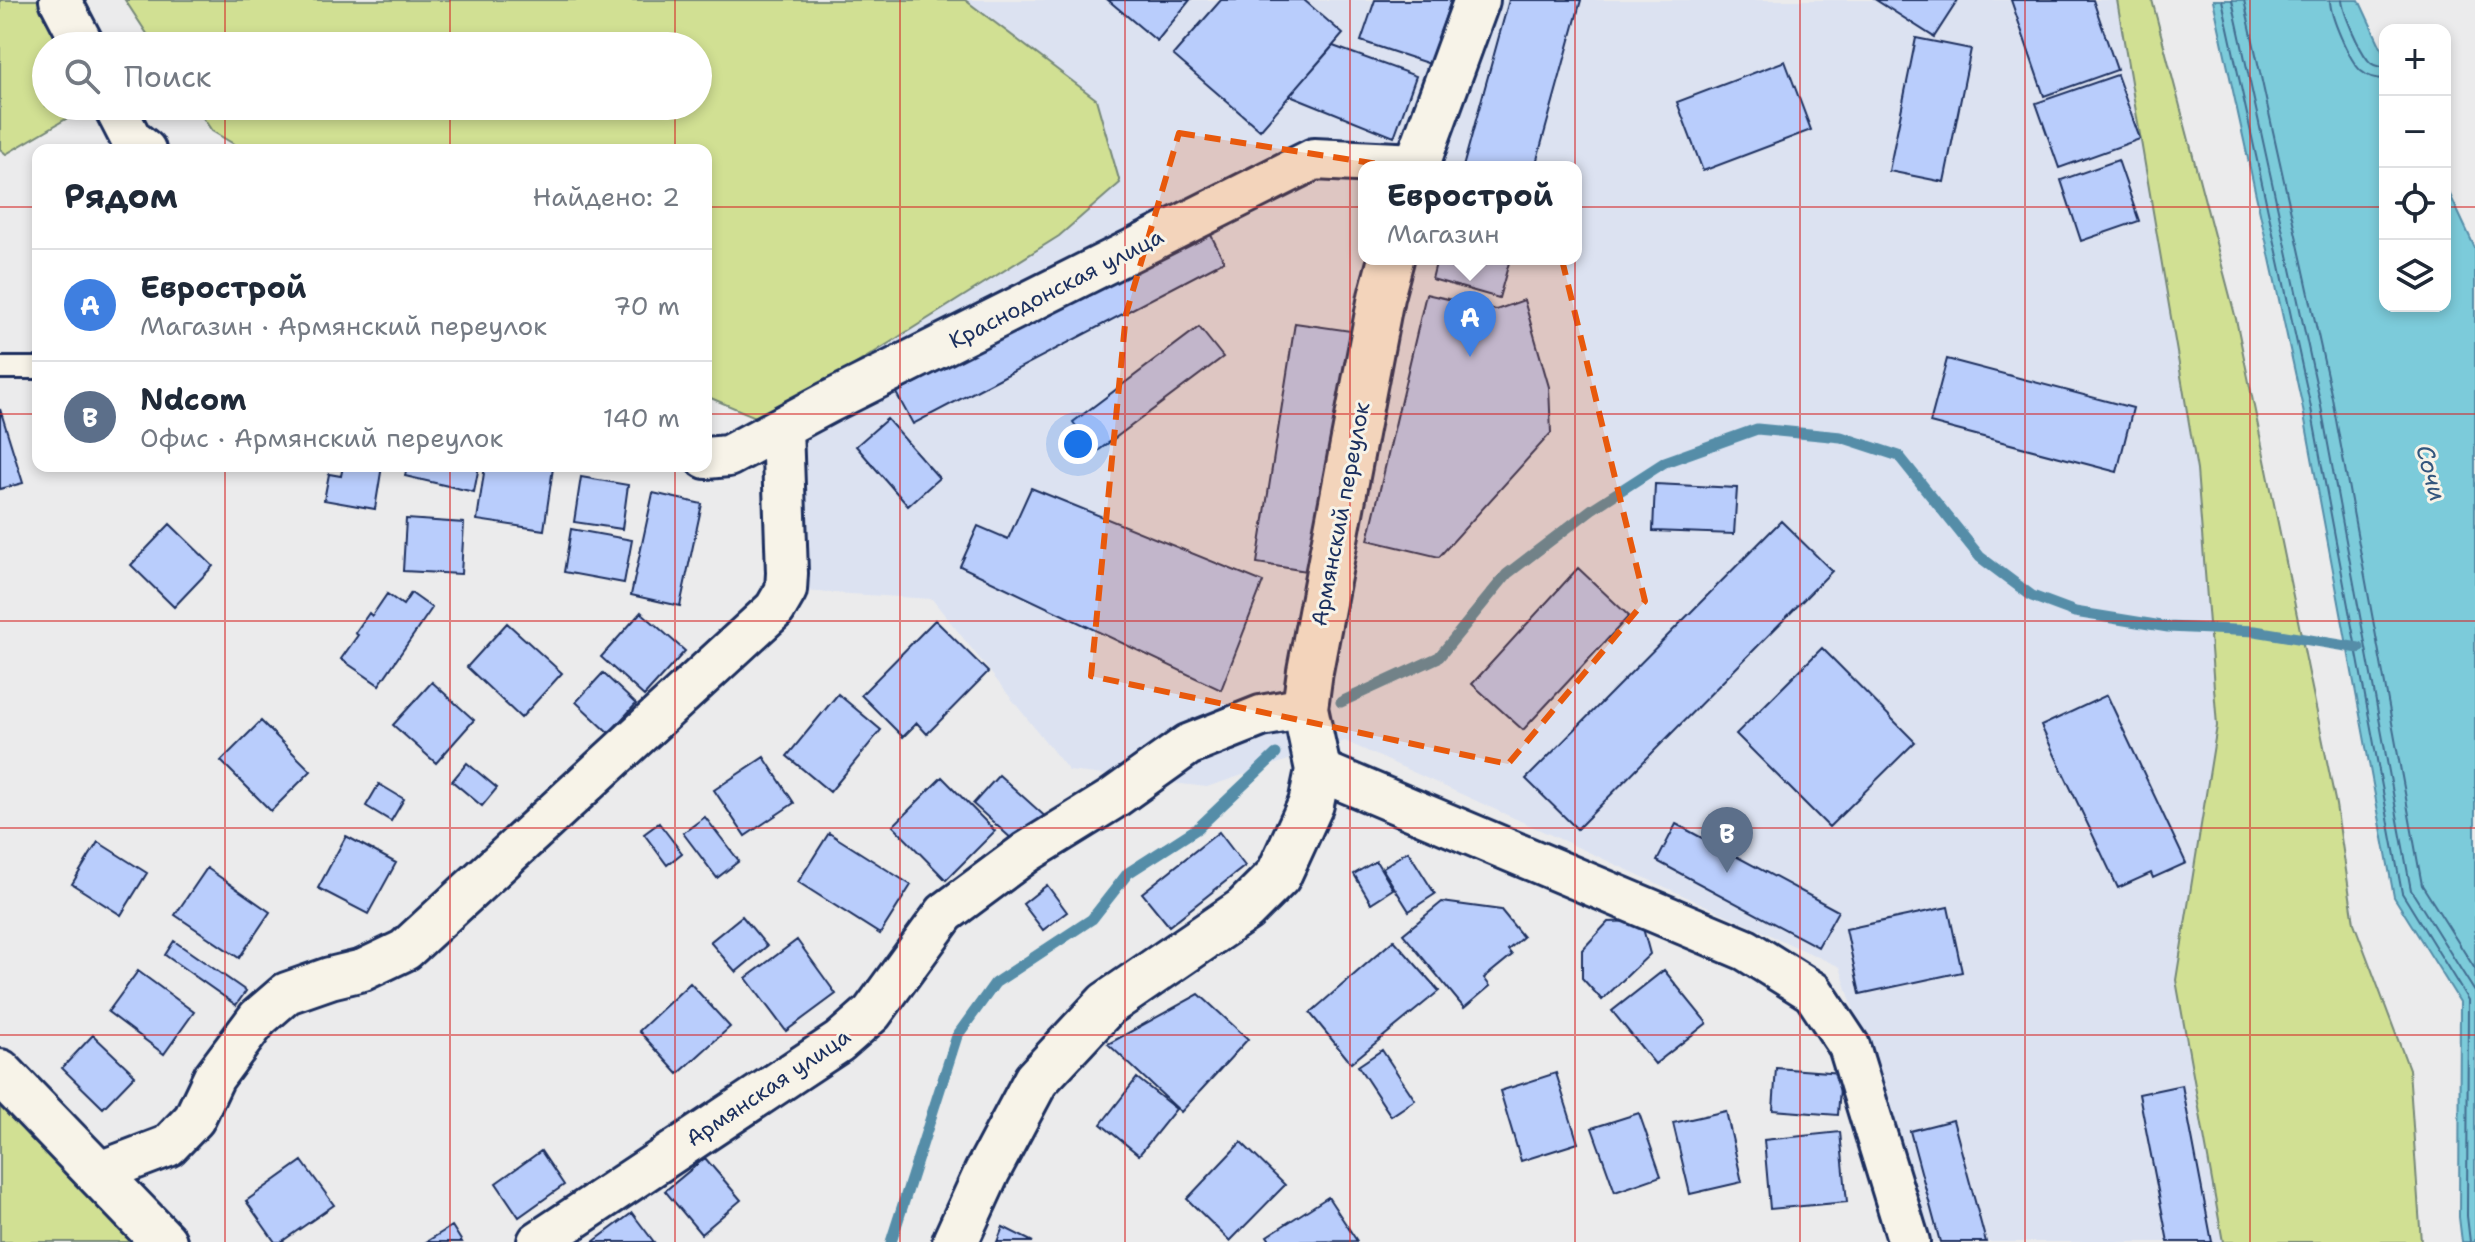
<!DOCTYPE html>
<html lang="ru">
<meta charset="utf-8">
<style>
body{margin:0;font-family:"Shantell Sans",sans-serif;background:#f6f6f7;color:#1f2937}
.controls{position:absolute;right:24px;top:24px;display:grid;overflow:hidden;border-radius:16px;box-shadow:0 4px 12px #0003}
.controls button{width:72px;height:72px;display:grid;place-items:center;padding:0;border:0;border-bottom:2px solid #e0e1e3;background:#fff;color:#1f2937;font:40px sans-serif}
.you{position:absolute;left:1078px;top:444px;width:28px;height:28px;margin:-20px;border:6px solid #fff;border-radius:50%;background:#1a73e8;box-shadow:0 0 0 12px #1a73e833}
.badge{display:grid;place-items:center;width:52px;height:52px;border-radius:50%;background:#d1495b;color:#fff;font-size:26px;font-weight:700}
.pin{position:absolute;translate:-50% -66px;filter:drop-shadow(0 2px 4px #0008)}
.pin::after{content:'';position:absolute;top:42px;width:28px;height:24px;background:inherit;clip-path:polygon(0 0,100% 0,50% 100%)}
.popup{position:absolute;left:1358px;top:161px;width:224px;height:104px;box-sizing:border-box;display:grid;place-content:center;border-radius:16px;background:#fff;filter:drop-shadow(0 2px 6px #0005);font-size:26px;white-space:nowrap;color:#747a83}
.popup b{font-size:30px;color:#1f2937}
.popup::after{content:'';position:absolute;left:50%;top:100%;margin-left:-16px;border:16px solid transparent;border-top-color:#fff}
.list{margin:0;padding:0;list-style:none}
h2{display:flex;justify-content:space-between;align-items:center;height:104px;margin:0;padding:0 32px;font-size:34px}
h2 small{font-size:26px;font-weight:400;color:#747a83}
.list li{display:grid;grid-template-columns:52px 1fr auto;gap:24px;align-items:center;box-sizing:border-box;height:112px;padding:0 32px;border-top:2px solid #e0e1e3}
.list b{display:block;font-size:30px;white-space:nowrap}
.list p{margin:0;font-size:26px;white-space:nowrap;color:#747a83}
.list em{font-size:26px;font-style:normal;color:#747a83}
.icon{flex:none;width:44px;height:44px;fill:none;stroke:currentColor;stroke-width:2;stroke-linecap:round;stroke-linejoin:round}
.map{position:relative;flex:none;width:2475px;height:1242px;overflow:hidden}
.search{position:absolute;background:#fff;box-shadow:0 4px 12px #0003;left:32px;top:32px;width:680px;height:88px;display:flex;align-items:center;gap:20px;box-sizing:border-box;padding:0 28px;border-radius:44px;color:#747a83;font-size:30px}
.panel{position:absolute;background:#fff;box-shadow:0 4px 12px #0003;left:32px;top:144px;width:680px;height:328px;border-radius:16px}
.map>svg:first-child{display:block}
.built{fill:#dce2f1;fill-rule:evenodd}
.green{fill:#d1e093;stroke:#768878;stroke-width:2}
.water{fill:#7ccbda;stroke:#558da8;stroke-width:2}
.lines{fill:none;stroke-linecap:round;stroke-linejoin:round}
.shore{stroke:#426d90;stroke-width:2}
.stream{stroke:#558da8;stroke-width:11}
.building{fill:#b9cdfc;stroke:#1b2f5e;stroke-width:2}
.service-casing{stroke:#1b2f5e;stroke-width:26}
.minor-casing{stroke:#1b2f5e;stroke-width:46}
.tertiary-casing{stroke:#1b2f5e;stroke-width:50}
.service{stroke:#f7f3e8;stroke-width:20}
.minor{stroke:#f7f3e8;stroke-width:40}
.tertiary{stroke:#f7f3e8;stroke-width:44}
.marked{fill:#e8590c;fill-opacity:0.2;stroke:#e8590c;stroke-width:6;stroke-dasharray:16 10;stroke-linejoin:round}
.grid{fill:none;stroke:#d62828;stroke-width:2;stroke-opacity:0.55}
.labels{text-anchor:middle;stroke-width:6;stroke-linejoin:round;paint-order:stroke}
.street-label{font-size:22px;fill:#1b2f5e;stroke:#f7f3e8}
.water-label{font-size:24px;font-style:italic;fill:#33567d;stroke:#f7f3e8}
</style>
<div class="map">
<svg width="2475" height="1242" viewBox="0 0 2475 1242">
<rect width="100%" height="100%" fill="#ebebec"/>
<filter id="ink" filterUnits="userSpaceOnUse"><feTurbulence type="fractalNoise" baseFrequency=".0125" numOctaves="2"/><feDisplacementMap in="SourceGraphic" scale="16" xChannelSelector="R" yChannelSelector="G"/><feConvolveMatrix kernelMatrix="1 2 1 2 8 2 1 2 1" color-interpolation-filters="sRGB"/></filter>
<g filter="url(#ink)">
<!-- built -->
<path class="built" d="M965 0H2117L2197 470 2217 726 2176 980 2223 1242H1927L1840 967 1345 741 1207 787 1069 771 932 599 786 590 782 428 810 393 1059 236 1096 99ZM1364 167H1576V259H1364Z"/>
<!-- green -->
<path class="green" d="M0 0H51L75 46H46V106H88L6 154 0 149Z
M125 0H965L1096 99 1120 183 1059 236 810 393 782 428 706 396V150H244L212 131 195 106H698V46H155Z
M2117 0H2152L2236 319 2336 805 2354 923 2409 1069 2421 1242H2223L2176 980 2217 726 2197 470Z
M0 1101 133 1241 132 1242H0Z"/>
<!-- water -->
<path class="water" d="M2213 0H2359L2385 56V306H2445V184L2475 248V1242H2462L2459 1217 2460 1002 2394 897 2302 404Z"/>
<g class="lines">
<!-- shore -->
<path class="shore" d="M2222 0 2310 403 2402 893 2468 1000 2467 1216 2470 1242
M2232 0 2320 401 2411 890 2475 992
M2244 0 2332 398 2422 885 2475 969
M2330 0C2330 16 2349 60 2361 71 2368 77 2376 79 2385 79
M2342 0C2343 13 2359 49 2368 60 2372 66 2378 67 2385 67"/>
<!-- stream -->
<path class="stream" d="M1341 702 1439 657 1507 574 1592 509 1665 462 1757 429 1841 437 1899 456 1980 557 2032 596 2075 612 2168 627 2255 631 2359 648
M891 1242 957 1036 995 983 1092 919 1128 873 1198 828 1276 754"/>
</g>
<!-- building -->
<path class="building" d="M1108 0H1190L1157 41Z
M1221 0H1304L1343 34 1260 130 1173 55Z
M1375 0H1451L1430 64 1361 41Z
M1509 0H1581L1535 167H1463Z
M1876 0H1958L1934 37Z
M2011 0H2093L2117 70 2044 96Z
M1916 38 1971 49 1944 182 1889 171Z
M1333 46 1416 76 1394 137 1290 95Z
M1785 61 1811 130 1703 171 1677 102Z
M2117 75 2140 139 2059 168 2036 103Z
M2118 160 2139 221 2081 241 2061 180Z
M1208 229 1224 261 913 424 896 393Z
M1437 259H1510L1499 298 1432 279Z
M1426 294 1496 310 1524 300 1549 387 1551 433 1439 557 1368 540Z
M1295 323 1351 331 1313 572 1257 563Z
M1199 327 1223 357 1095 453 1073 422Z
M1947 359 2133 408 2117 472 1930 423Z
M0 409 23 483 0 489Z
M887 419 939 478 908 506 856 446Z
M343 466H382L375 509 324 500 329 474 341 476Z
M407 466H479L474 492 405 476Z
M485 466 553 468 544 530 477 520Z
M581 477 628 485 622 529 574 522Z
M1655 484 1737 488 1734 534 1653 531Z
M1031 488 1263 582 1221 690 960 566 978 526 1008 539Z
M653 493 702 504 680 606 631 595Z
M406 519 464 523 461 574 403 571Z
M1781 521 1832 571 1577 829 1526 779Z
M170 524 213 566 174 607 131 565Z
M571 529 632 540 624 583 564 572Z
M1578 568 1629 616 1523 730 1472 684Z
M411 593 432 608 379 685 341 659 358 635 355 633 369 613 372 616 387 594 403 605Z
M641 612 685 651 644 696 601 657Z
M935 620 988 672 927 734 917 723 903 737 861 695Z
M507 623 562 673 521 718 467 667Z
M1822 648 1915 742 1829 827 1736 734Z
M603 673 636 704 609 733 576 702Z
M432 682 474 720 436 763 393 725Z
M838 694 881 730 830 792 787 756Z
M2107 695 2186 863 2153 878 2151 873 2118 888 2041 726Z
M261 721 311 771 271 811 221 761Z
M764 757 794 803 745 836 714 790Z
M467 763 497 788 482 806 452 781Z
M999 775 1049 820 1023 849 973 804Z
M942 777 995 831 946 880 893 826Z
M379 784 404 799 391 821 366 806Z
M705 817 739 861 717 878 683 833Z
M659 823 682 853 667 865 644 834Z
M1676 824 1838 911 1818 947 1657 861Z
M1219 832 1245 866 1169 926 1142 893Z
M829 833 911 885 880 934 798 882Z
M346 836 396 863 368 914 318 888Z
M98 842 147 873 121 915 72 884Z
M1408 851 1435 894 1409 911 1382 868Z
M1376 861 1393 889 1371 903 1354 874Z
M207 868 270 912 239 958 175 915Z
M1047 885 1067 912 1043 930 1023 904Z
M1442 902 1501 910 1523 937 1508 950 1512 955 1484 978 1490 986 1464 1008 1403 934Z
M1948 907 1962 972 1860 994 1846 929Z
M742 916 767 946 736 972 710 942Z
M1641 921 1650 954 1602 1000 1582 978V950L1608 922Z
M797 940 836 994 786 1031 746 978Z
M1394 940 1439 991 1351 1063 1310 1013Z
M174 941 246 991 236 1005 165 955Z
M1664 970 1707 1023 1655 1064 1612 1011Z
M138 971 194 1012 164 1054 108 1012Z
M690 983 730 1027 678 1074 639 1031Z
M1199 994 1248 1039 1181 1112 1108 1044Z
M93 1035 135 1075 103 1108 62 1068Z
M1382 1050 1415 1100 1391 1116 1358 1066Z
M1776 1068 1841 1073 1838 1115 1773 1110Z
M1556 1073 1578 1143 1521 1161 1500 1091Z
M1137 1078 1176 1109 1139 1155 1101 1124Z
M2182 1085 2212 1242H2168L2139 1094Z
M1726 1111 1742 1182 1690 1194 1673 1123Z
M1639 1113 1661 1176 1615 1192 1592 1128Z
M1953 1120 1986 1242H1940L1910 1131Z
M1840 1132 1847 1202 1770 1209 1764 1140Z
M1241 1142 1285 1185 1230 1241 1187 1199Z
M541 1151 564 1185 519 1217 496 1183Z
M705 1158 741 1200 701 1234 665 1191Z
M302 1161 334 1205 281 1242H275L246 1201Z
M1328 1197 1357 1241 1271 1242 1267 1236Z
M632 1213 654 1242H593Z
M452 1226 462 1242H426Z
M1003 1227 1033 1242H997Z"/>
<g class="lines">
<!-- service casing -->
<g class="service-casing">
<path id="service" d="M0 368H38"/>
</g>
<!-- minor casing -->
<g class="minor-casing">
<path id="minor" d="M60 0 84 46
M114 106 131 139 145 150
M706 458 728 456 827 403 1314 159 1417 164
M1318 770 1746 950 1813 992 1849 1046 1909 1242
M97 1173 168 1146 194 1119 214 1077 258 1018 287 993 330 978 363 970 405 950 775 609 786 590 787 573 782 428
M538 1242 839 1042 872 1013 945 913 1027 852 1111 800 1188 745 1261 716 1305 708"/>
</g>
<!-- tertiary casing -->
<g class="tertiary-casing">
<path id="tertiary" d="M1416 167 1477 0
M0 1072 164 1242
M955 1242 987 1172 1036 1080 1107 1004 1244 910 1278 876 1311 804 1318 770 1305 708 1310 671 1381 297 1391 259"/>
</g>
<!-- service -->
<use href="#service" class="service"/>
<!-- minor -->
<use href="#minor" class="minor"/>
<!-- tertiary -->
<use href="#tertiary" class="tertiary"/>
</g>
</g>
<!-- marked area -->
<path class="marked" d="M1179 133 1545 190 1645 601 1508 764 1091 676 1126 314Z"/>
<!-- grid -->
<path class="grid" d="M225 0V46M450 0V46M675 0V46M900 0V1242M1125 0V1242M1350 0V1242M1575 0V1242M1800 0V1242M2025 0V1242M2250 0V1242M225 106V150M450 106V150M675 106V150M0 207H38M706 207H2385M2445 207H2475M0 414H38M706 414H2475M225 466V1242M450 466V1242M675 466V1242M0 621H2475M0 828H2475M0 1035H2475"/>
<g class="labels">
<!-- street labels -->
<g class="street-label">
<text transform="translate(1056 288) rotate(-27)" y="8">Краснодонская улица</text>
<text transform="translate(1340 514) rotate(-79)" y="8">Армянский переулок</text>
<text transform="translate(768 1087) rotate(-34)" y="8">Армянская улица</text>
</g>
<!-- water labels -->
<g class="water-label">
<text transform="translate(2431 473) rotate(75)" y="8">Сочи</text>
</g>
</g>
</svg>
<div class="controls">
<button>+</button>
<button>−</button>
<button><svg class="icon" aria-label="locate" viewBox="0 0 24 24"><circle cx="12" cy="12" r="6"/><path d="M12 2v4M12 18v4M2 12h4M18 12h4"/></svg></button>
<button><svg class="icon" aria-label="layers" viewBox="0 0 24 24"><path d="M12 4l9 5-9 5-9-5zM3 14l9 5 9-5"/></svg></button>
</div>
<div class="you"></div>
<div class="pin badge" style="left:1470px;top:357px;background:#3f7fe0">A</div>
<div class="popup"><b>Еврострой</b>Магазин</div>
<div class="pin badge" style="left:1727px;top:873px;background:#5c6f8a">B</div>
<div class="search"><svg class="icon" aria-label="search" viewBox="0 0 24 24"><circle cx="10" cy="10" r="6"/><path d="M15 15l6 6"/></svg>Поиск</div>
<section class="panel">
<h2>Рядом<small>Найдено: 2</small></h2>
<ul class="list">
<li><span class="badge" style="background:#3f7fe0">A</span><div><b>Еврострой</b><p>Магазин · Армянский переулок</p></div><em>70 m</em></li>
<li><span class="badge" style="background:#5c6f8a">B</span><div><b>Ndcom</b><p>Офис · Армянский переулок</p></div><em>140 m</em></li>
</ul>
</section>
</div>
